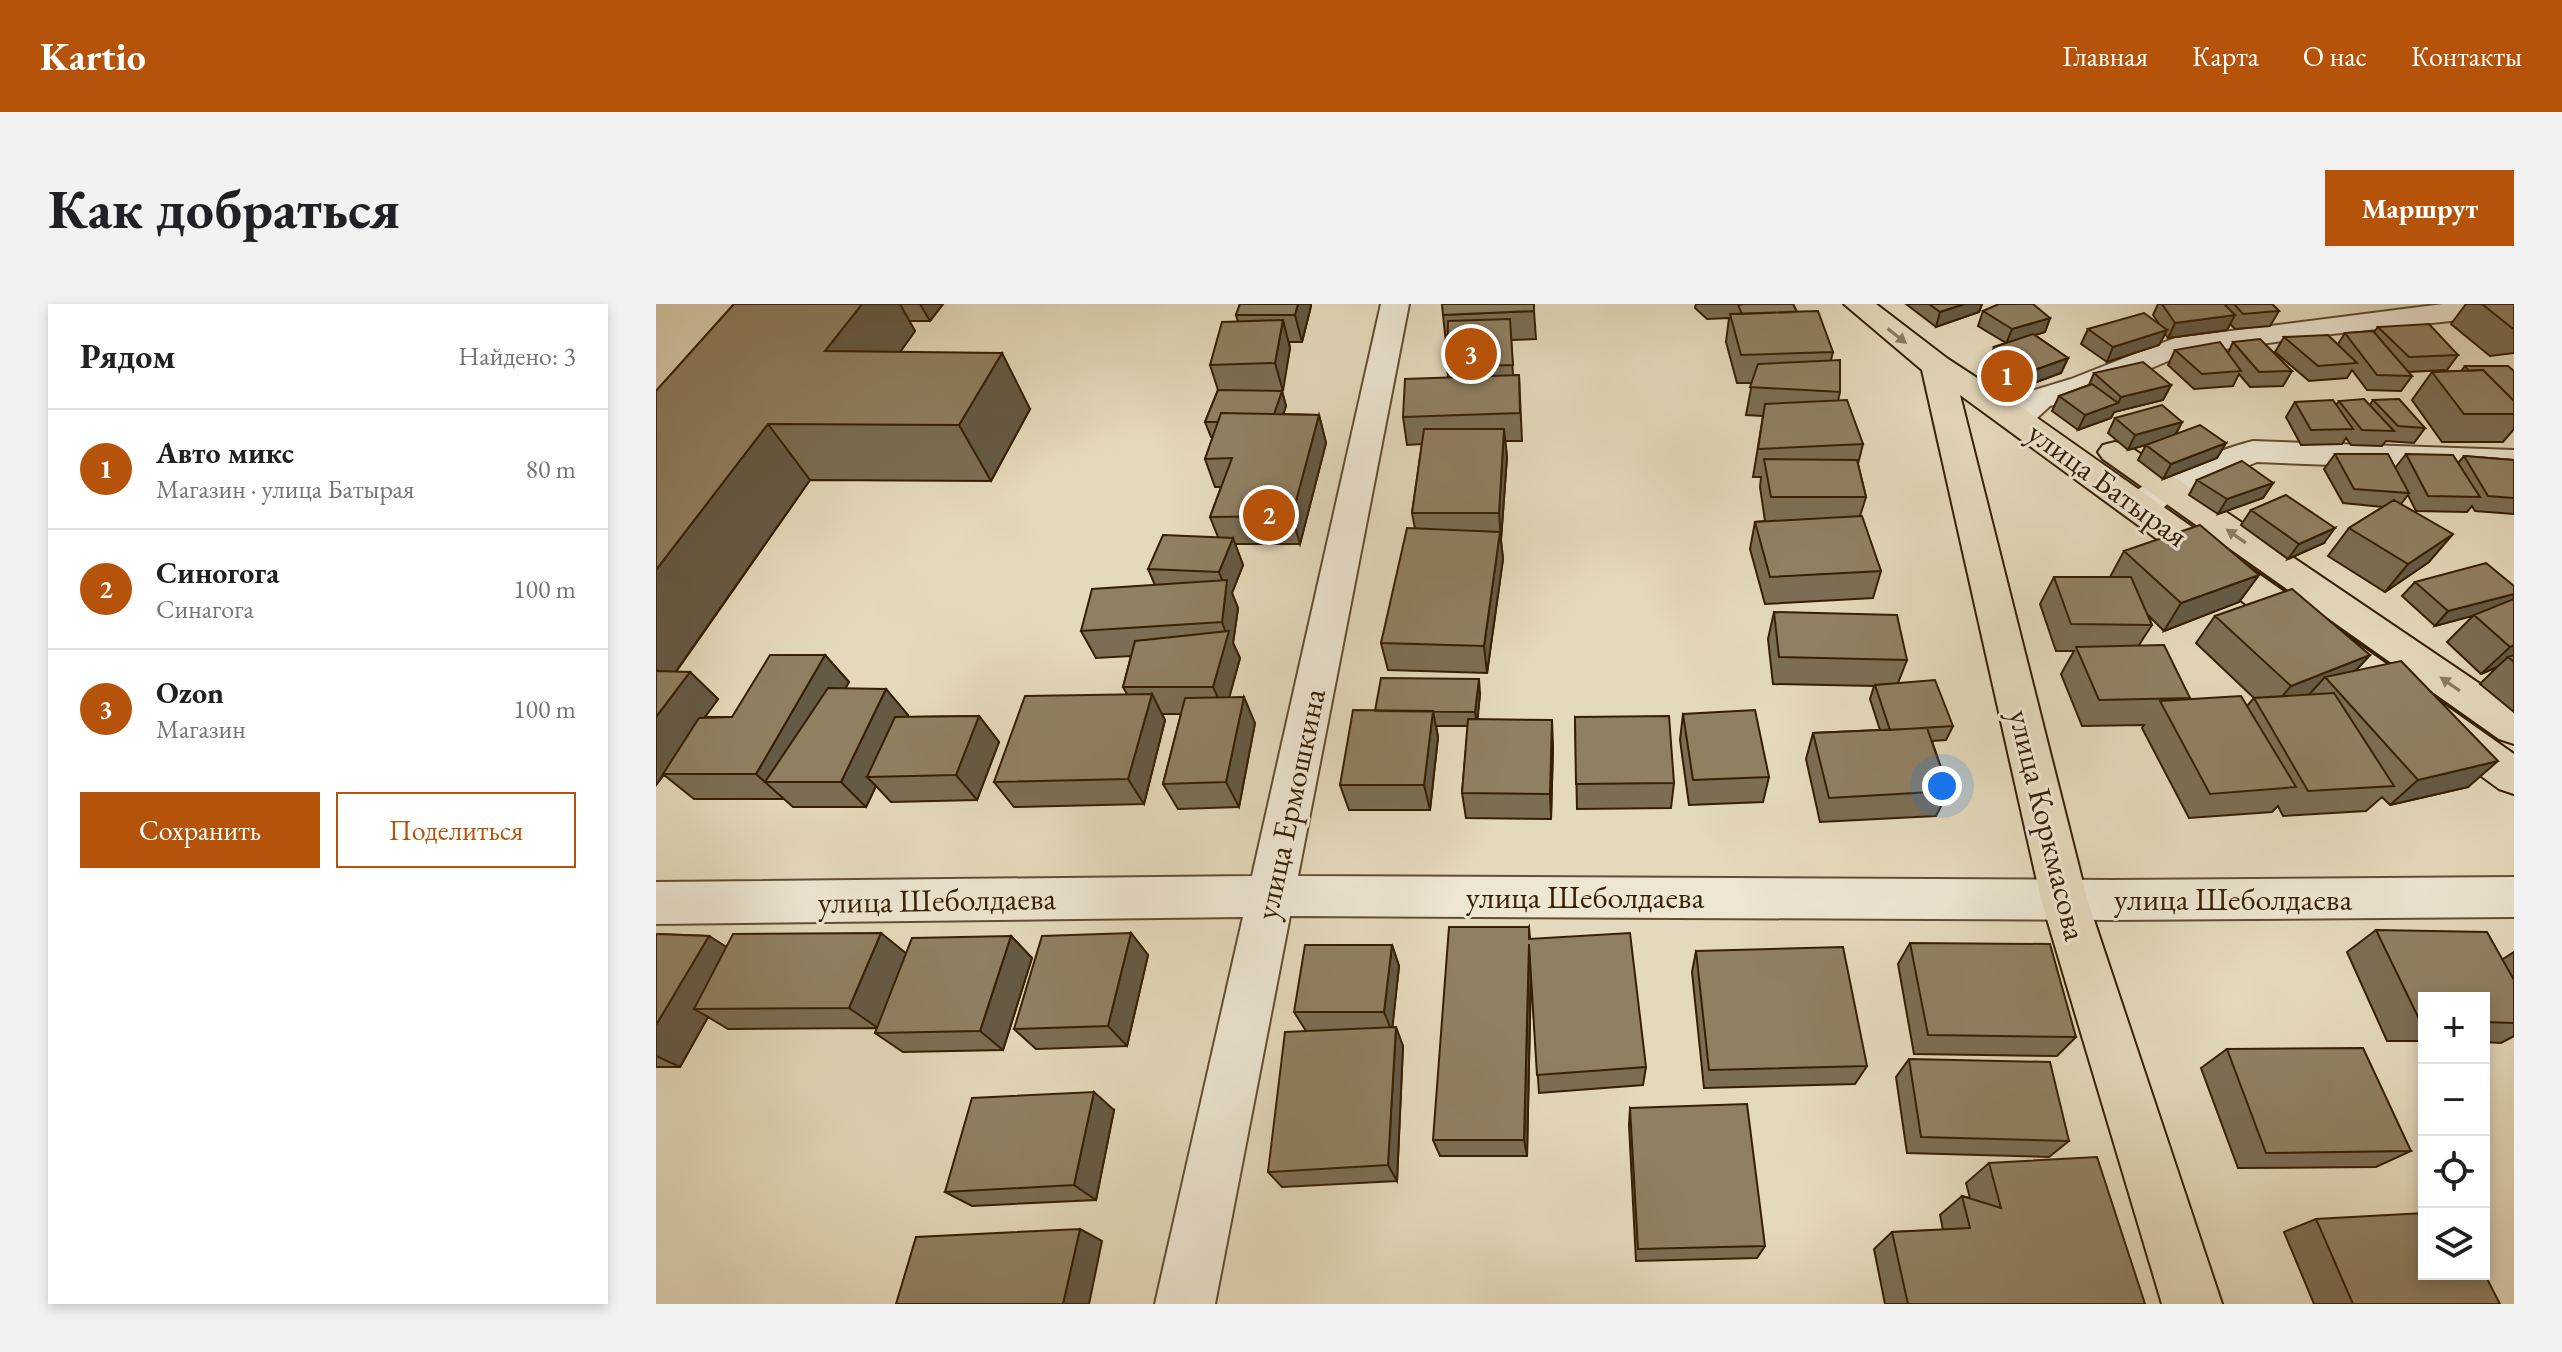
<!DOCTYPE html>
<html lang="ru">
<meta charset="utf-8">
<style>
body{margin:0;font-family:"EB Garamond",serif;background:#f2f2f2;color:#202124}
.controls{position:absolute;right:24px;bottom:24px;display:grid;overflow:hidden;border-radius:0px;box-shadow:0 4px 12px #0003}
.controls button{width:72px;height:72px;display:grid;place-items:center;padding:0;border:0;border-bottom:2px solid #e0e0e0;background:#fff;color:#202124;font:40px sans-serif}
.you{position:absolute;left:1286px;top:482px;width:28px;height:28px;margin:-20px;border:6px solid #fff;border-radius:50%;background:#1a73e8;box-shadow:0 0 0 12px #1a73e833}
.badge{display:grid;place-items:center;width:52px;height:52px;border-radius:50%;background:#b45309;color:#fff;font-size:26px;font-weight:700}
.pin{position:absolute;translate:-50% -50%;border:4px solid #fff;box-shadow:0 2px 8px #0006}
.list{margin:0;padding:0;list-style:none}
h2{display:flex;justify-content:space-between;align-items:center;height:104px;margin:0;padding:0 32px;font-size:34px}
h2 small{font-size:26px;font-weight:400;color:#757577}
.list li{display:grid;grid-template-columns:52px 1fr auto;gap:24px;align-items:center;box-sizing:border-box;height:120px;padding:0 32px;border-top:2px solid #e0e0e0}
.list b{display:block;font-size:30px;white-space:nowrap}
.list p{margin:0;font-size:26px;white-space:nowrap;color:#757577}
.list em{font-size:26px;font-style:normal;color:#757577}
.actions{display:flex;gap:16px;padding:24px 32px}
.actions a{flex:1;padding:18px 0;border:2px solid #b45309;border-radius:0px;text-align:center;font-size:28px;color:#b45309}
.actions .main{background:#b45309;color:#fff}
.icon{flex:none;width:44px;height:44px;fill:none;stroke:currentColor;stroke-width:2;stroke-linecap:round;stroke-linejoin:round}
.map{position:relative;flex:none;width:1858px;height:1000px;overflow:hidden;border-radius:0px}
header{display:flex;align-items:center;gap:48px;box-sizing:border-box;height:112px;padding:0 40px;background:#b45309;color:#fff}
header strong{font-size:38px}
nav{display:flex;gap:44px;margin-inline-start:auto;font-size:28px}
.intro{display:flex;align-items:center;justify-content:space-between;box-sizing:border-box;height:192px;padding:0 48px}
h1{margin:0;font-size:56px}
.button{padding:20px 36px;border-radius:0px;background:#b45309;color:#fff;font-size:28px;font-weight:700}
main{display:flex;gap:48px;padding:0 48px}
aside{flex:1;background:#fff;border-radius:0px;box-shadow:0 4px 12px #0003}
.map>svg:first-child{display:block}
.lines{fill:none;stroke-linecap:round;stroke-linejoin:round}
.minor-casing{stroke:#624e30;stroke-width:4}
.major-casing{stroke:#361f02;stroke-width:4}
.minor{fill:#ede6d3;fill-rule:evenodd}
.major{fill:#e4d9bb;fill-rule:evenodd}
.wall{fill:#7c6e54;stroke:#361f02;stroke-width:2}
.shaded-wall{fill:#655a45;stroke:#361f02;stroke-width:2}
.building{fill:#908062;stroke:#361f02;stroke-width:2}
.oneway{fill:#8d7c5e}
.labels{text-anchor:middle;stroke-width:6;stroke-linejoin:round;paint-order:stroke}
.street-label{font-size:32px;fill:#361f02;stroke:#ede6d3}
</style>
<header>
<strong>Kartio</strong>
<nav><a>Главная</a><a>Карта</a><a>О нас</a><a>Контакты</a></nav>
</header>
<div class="intro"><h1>Как добраться</h1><a class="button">Маршрут</a></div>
<main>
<aside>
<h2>Рядом<small>Найдено: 3</small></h2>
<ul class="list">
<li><span class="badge">1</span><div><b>Авто микс</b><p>Магазин · улица Батырая</p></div><em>80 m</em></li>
<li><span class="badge">2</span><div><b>Синогога</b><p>Синагога</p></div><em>100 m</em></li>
<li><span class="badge">3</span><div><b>Ozon</b><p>Магазин</p></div><em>100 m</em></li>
</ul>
<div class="actions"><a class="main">Сохранить</a><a>Поделиться</a></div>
</aside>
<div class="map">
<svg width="1858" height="1000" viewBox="0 0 1858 1000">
<rect width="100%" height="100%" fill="#e4d9bb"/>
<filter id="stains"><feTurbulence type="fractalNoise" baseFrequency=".0025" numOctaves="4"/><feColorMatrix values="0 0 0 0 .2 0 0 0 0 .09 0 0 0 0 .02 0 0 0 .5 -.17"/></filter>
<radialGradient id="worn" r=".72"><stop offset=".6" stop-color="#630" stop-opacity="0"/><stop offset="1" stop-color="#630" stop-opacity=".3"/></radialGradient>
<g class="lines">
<!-- minor casing -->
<g class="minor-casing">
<path id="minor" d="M725 0H753L642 572 1456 576 1858 573V613L1456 616 634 612 559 1000H499L587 613 0 620V578L596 572Z
M1787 0H1858V10L1676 30 1526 51 1437 89 1394 102 1381 114 1356 121 1345 118 1340 111 1345 104 1359 100 1372 88 1415 75 1519 34Z
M1597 137 1858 146V168L1601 158 1521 191 1506 205 1482 212 1470 209 1464 201C1479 178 1568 144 1597 137Z"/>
</g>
<!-- major casing -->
<g class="major-casing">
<path id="major" d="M1188 0H1220L1292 55 1367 104 1858 450V490L1843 485 1304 91 1431 595 1566 1000H1506L1385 595 1266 66Z
M1459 138 1471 141 1858 403V440L1843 435 1447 155 1442 148 1447 141Z"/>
</g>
<!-- minor -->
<use href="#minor" class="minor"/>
<!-- major -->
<use href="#major" class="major"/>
</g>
<!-- wall -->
<path class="wall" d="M78 0H287L274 17H253L259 27 244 48 374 105 335 177 154 176 20 368H34L62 395 48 413H76L169 351 193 378 189 384 252 411 251 413 323 412 343 438 321 496 235 498 220 482 210 503H137L128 495H38L8 471 0 481V87Z
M584 0H655V2L646 38H633L634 44 626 87 630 102 627 110 663 111 670 139 644 240H579L587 261 576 289 582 304 577 339 584 354 573 393 599 419 583 503 522 505 507 480 525 410H506L509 416 488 500 358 503 338 478 471 390 467 383 475 352 440 354 425 327 499 281 492 265 562 233 554 213 565 183H559L549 155 557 133H555L549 118 562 86 554 61 582 18 580 11Z
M1040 0H1137L1141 8 1177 48 1175 56 1184 88 1182 97 1207 140 1202 160 1210 193 1204 212 1225 267 1217 294 1109 300 1094 245 1099 218 1109 217 1104 183 1105 173H1097L1107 112 1090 111 1096 79H1081L1070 38 1073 14 1051 15 1039 4Z
M1250 0H1326L1323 8 1280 23Z
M1502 0H1616L1623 7 1614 22 1579 25 1574 20 1571 26 1512 34 1509 30 1503 41 1451 58 1425 40 1432 25 1503 20 1497 11Z
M1810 0H1858V49L1834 52 1795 20Z
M878 7 880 35 855 36 857 71H863L866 137H849L851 153 845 236 847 255 831 369 732 366 725 339 759 225 756 209 766 140 751 141 747 113 792 73 791 63 792 39H790L787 11Z
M1327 7 1394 14 1389 28 1379 31 1412 54 1405 69 1367 83 1333 58 1338 43 1350 39 1322 22Z
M1722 23 1802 51 1791 66 1752 68 1756 72 1745 87 1711 86 1696 66 1691 74 1653 77 1619 48 1628 33 1682 40 1689 29 1718 28Z
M1577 38 1636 67 1627 82 1594 83 1583 70 1577 82 1538 85 1512 61 1519 46 1572 49Z
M1809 62 1858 67V125L1847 138H1786L1756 96 1776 68 1805 67Z
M1438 69 1515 81 1507 96 1458 108 1455 114 1422 126 1396 107 1403 92 1433 81Z
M1717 96 1769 124 1758 139 1730 137 1726 142 1695 141 1690 134 1686 140 1645 141 1630 113 1639 98 1680 101 1683 97 1714 101Z
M1459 114 1526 118 1520 130 1570 139 1561 154 1507 175 1482 156 1490 141 1472 146 1452 129Z
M1679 150 1739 164 1750 150 1802 159 1808 152 1858 156V210L1819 207 1816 202 1811 208 1760 207 1752 191 1745 200 1773 258 1729 288 1672 252 1693 224 1727 203 1687 199 1668 165Z
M1541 176 1617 179 1607 194 1562 210 1533 191Z
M1595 206 1668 239 1632 255 1585 221Z
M1468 247 1603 271 1583 298 1508 327 1492 311 1496 321 1483 341 1534 394 1533 396 1591 402 1598 394 1540 339 1559 312 1714 351 1700 366 1812 483 1734 501 1726 493 1710 507 1627 512 1622 502 1616 508 1533 514 1486 424 1488 421 1426 422 1405 370 1418 347H1400L1384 300 1398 273H1454Z
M1759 278 1858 282V408L1824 380 1841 363 1825 370 1791 338 1818 311 1779 322 1746 292Z
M1118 308 1251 356 1242 379 1297 422 1290 436 1276 437 1293 487 1280 512 1164 518 1150 455 1157 429 1224 426 1214 395 1218 382 1117 380 1112 335Z
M824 390 821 415 897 442 895 515 810 514 806 489 812 422H780L782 433 774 506H693L684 481 719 407Z
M1027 410 1113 473 1107 498 1033 501 1024 436Z
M919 413 1018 479 1015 504 921 505Z
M873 623 874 634 990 763 987 781 883 789 875 672 871 852H784L777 836Z
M1720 626 1847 655 1858 648V732L1845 739 1828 738V694H1768V737H1731L1691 648Z
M475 629 492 651 471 742 380 745 358 725Z
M0 630 53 632 70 643 250 649 355 632 376 654 347 746 247 748 219 729 221 724 72 725 52 713 24 763H0Z
M1254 639 1420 733 1401 752 1258 750 1242 660Z
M736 641 743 662 736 723 747 742 741 877 626 883 612 868 650 727 638 708Z
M1040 647 1211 762 1199 780 1048 784 1036 668Z
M1571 745 1755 847 1720 863 1582 864 1545 764Z
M1253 755 1413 837 1393 853 1251 849 1240 773Z
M974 804 1109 942 1101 954 980 957 973 821Z
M458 806 440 896 316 902 289 888Z
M1333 859 1489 1000H1229L1218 945 1236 928 1287 926 1284 911 1306 892 1314 894 1310 879Z
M1660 915 1844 1000H1658L1628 928Z"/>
<!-- shaded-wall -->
<path class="shaded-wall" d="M206 0H244L259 27 205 103 169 47Z
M264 0H287L274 17Z
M642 0H655V2L646 38 639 11Z
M1308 0H1326L1323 8 1280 23 1284 8Z
M1579 11 1571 26 1512 34 1519 19Z
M1394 14 1389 28 1350 40 1356 25Z
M627 16 634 44 627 87 619 59Z
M1511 26 1503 41 1451 58 1457 43Z
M346 49 374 105 335 177 303 121Z
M1412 54 1405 69 1367 83 1373 68Z
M1515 81 1507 96 1458 108 1455 114 1422 126 1429 111 1462 99 1465 93Z
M626 87 630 102 620 134 615 119Z
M663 111 670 139 644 240 636 212Z
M1526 118 1518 133 1472 146 1479 131Z
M112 120 154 176 13 377 0 365V266Z
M848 125 851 153 845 236 843 209Z
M1570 139 1561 154 1507 175 1515 160Z
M1617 179 1607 194 1562 210 1571 195Z
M1679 224 1668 239 1632 255 1643 240Z
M844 228 847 255 831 369 828 342Z
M1797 230 1773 258 1729 288 1752 260Z
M577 234 587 261 576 289 582 304 577 339 584 354 569 409 557 383 571 332 566 318 570 286 563 268Z
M1603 271 1583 298 1508 327 1525 299Z
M1858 290V295L1850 303 1779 322 1792 307Z
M1858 341V356L1852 353 1841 363 1825 370 1854 343Z
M169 351 193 378 138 478H109L128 495 100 470Z
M1714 351 1689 378 1669 373 1651 393 1613 408 1635 382Z
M34 368 62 395 0 481V413Z
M823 375 824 390 821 422 819 408Z
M230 385 252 411 224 472 211 473 220 482 210 503 185 478Z
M496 390 509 416 488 500 472 475Z
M588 393 599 419 583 503 570 478Z
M777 407 782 433 774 506 768 481Z
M323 412 343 438 321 496 300 471Z
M896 416 897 442 895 515 894 490Z
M1842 457 1812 483 1734 501 1762 476Z
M225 629 251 650 222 724 193 704Z
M475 629 492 651 471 742 452 722Z
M53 632 86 653 38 705 52 713 24 763 0 752V721Z
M355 632 376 654 347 746 324 727Z
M873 640 875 662 871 852 868 836Z
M736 641 743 662 736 728 728 708Z
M740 723 747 742 741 877 732 861Z
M438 788 458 806 440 896 418 881Z
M424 925 446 937 433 1000H407Z"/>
<!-- building -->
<path class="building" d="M78 0H206L169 47 346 49 303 121 112 120 0 266V87Z
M584 0H642L639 11H580Z
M786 0H878V7L787 11Z
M1089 0H1137L1141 8 1086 10 1082 1Z
M1273 0H1308L1284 8Z
M1343 0H1377L1394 14 1356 25 1327 7Z
M1506 0H1568L1579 11 1519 19Z
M1578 0H1616L1623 7 1587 10Z
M1826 0H1858V24H1856Z
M1162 7 1177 48 1085 51 1074 10Z
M1488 9 1511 26 1457 43 1432 25Z
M854 15 857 61 791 63 792 17Z
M627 16 619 59 554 61 566 18Z
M1773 20 1802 51 1753 53 1722 23Z
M1717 27 1756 72 1721 71 1689 29Z
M1377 30 1412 54 1373 68 1338 43Z
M1672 31 1701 59 1662 62 1628 33Z
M1604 35 1636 67 1603 68 1577 38Z
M1564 38 1585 67 1546 70 1519 46Z
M1184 56V88L1094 83 1102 60Z
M1487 58 1515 81 1465 93 1438 69Z
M1809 62H1852L1858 67V97L1827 66 1813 67Z
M1827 66 1858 97V110H1808L1776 68Z
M863 71 864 109 747 113 749 75Z
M1436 80 1462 99 1429 111 1403 92Z
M562 86 626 87 618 110 565 109 562 118H549Z
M1708 95 1738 127 1706 126 1683 97Z
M1743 95 1769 124 1742 122 1717 96Z
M1191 96 1207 140 1102 145 1109 100Z
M1677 96 1697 125 1655 126 1639 98Z
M1506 101 1526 118 1479 131 1459 114Z
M565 109 663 111 636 212 554 213 576 154 549 155Z
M1544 121 1570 139 1515 160 1490 141Z
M768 125H848L843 209H756Z
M1679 150H1732L1753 189 1698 185Z
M1750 150 1797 151 1824 193 1772 192Z
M1808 152 1858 156V194L1832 192Z
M1108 155 1201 156 1210 193H1115Z
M1586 157 1617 179 1571 195 1541 176Z
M1630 191 1679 224 1643 240 1595 206Z
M1738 196 1797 230 1752 260 1693 224Z
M1206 212 1225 267 1114 273 1099 218Z
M1544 221 1603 271 1525 299 1468 247Z
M751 224 844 228 828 342 725 339Z
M507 231 577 234 563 268 492 265Z
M1830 259 1858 282V290L1792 307 1759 278Z
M1398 273H1475L1496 321 1415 320Z
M571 276 566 318 425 327 436 285Z
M1636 285 1714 351 1635 382 1559 312Z
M1858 295V341L1854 343 1818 311Z
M1118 308 1241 311 1251 356 1123 353Z
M573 327 557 383H467L479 337Z
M1508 341 1534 394 1443 396 1420 343Z
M114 351H169L100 470H7L43 414 76 413Z
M1858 351V358L1852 353Z
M1745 357 1842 457 1762 476 1669 373Z
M0 367 34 368 0 413Z
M725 374 823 375 819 408 719 407Z
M1279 376 1297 422 1234 426 1219 381Z
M172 384 230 385 185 478H109Z
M1678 389 1738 482 1652 487 1598 394Z
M496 390 472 475 338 478 369 392Z
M1585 392 1640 483 1554 490 1504 397Z
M588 393 570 478 507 480 529 394Z
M697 406 777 407 768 481H684Z
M1099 406 1113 473 1037 476 1027 410Z
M323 412 300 471 211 473 239 413Z
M1013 412 1018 479 920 480 919 413Z
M812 415 896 416 894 490 806 489Z
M1271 424 1293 487 1173 494 1157 429Z
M793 623H873V635L974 629 990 763 881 771 873 640 868 836H777Z
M1720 626 1831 628 1858 676V719L1828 718V694H1768V717H1764Z
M225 629 193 704 38 705 77 630Z
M475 629 452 722 358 725 386 632Z
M0 630 53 632 0 721Z
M355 632 324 727 219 729 256 634Z
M1254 639 1394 640 1420 733 1272 731Z
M649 641H736L728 708H638Z
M1187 643 1211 762 1053 766 1040 647Z
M740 723 732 861 612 868 629 728Z
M1707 744 1755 847 1610 849 1571 745Z
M1253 755 1394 758 1413 837 1265 833Z
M438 788 418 881 289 888 316 794Z
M1091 800 1109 942 982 945 974 804Z
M1441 853 1489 1000H1252L1236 928 1314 924 1306 892 1345 904 1333 859Z
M1768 909V970H1828V969L1844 1000H1697L1660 915Z
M424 925 407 1000H240L260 933Z"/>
<!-- one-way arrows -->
<defs><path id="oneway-solid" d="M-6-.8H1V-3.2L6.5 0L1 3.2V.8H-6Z" transform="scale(2)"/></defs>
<g class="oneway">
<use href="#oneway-solid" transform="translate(1241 32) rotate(38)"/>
<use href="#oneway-solid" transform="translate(1580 232) rotate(-145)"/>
<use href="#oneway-solid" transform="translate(1794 380) rotate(-145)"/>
</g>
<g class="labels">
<!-- street labels -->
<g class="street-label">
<text transform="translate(1452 180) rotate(36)" y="11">улица Батырая</text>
<text transform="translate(634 500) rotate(-78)" y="11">улица Ермошкина</text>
<text transform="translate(1392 521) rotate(76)" y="11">улица Коркмасова</text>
<text x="929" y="604">улица Шеболдаева</text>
<text x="1577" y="606">улица Шеболдаева</text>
<text transform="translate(281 596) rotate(-1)" y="11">улица Шеболдаева</text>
</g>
</g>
<rect width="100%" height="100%" filter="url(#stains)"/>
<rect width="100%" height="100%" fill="url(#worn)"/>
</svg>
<div class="controls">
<button>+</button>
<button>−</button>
<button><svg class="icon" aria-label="locate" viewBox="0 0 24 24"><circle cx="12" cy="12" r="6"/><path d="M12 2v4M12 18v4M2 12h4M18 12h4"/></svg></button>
<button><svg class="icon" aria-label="layers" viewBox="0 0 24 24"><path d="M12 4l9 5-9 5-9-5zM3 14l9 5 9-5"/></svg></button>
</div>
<div class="you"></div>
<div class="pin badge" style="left:1351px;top:72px">1</div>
<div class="pin badge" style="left:613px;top:211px">2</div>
<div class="pin badge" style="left:815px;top:50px">3</div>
</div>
</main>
